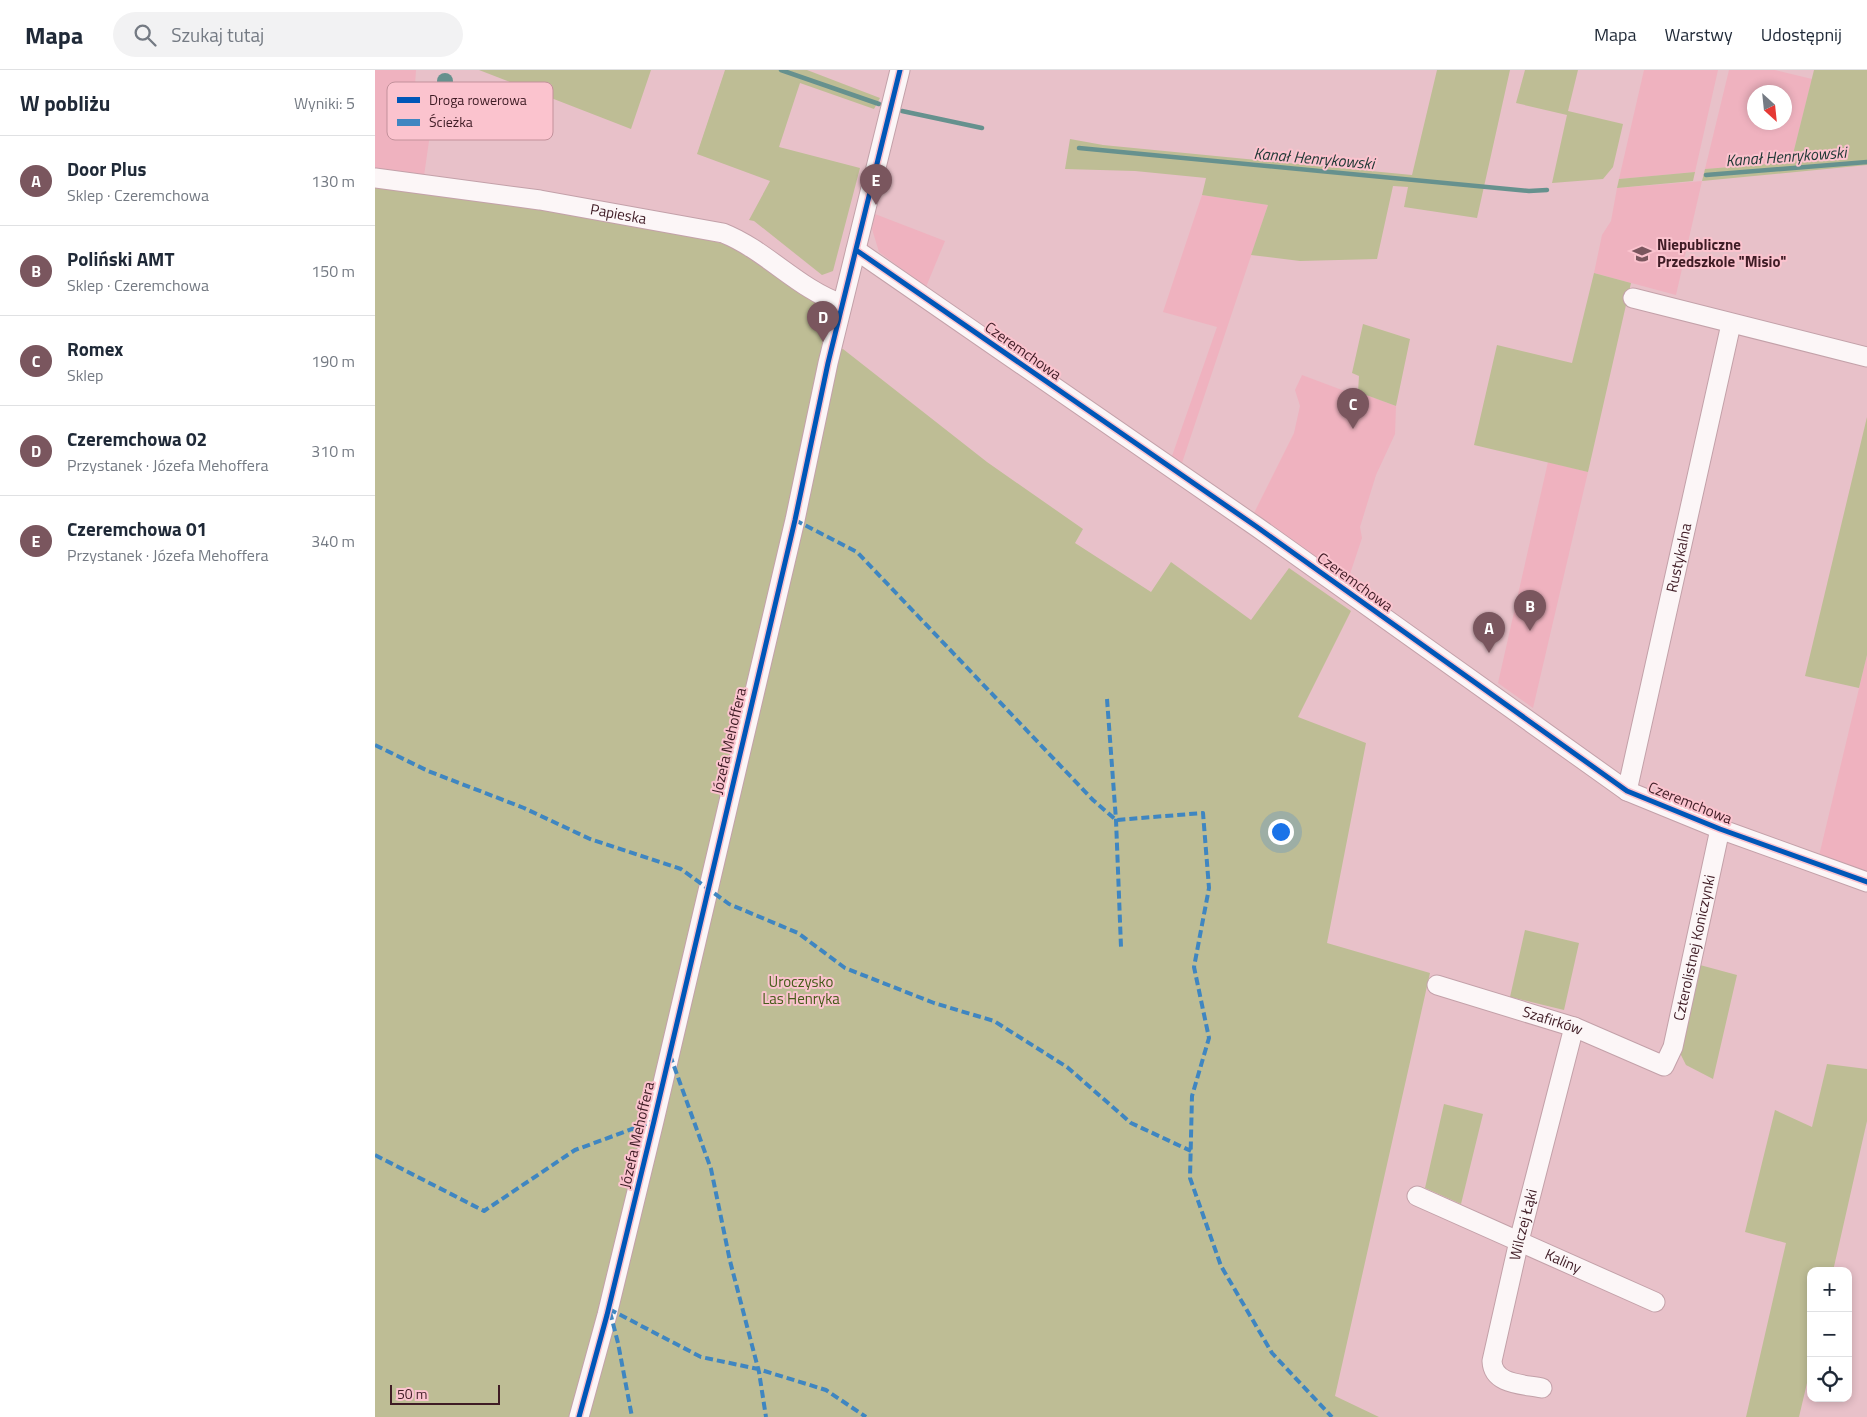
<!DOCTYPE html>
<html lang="pl">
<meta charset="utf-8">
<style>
body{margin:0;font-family:"Titillium Web",sans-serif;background:#f2f2f3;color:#1f2937}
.controls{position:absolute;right:15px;bottom:15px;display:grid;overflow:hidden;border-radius:10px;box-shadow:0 2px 8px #0003}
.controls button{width:45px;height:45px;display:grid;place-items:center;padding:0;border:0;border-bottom:1px solid #e0e1e3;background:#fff;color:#1f2937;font:25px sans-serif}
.compass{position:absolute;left:1372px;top:15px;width:45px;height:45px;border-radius:50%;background:#fff;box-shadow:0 2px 8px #0003;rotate:153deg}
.scale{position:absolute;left:15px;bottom:12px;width:110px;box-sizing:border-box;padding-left:5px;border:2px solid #3f1c25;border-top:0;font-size:14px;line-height:18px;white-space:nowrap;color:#3f1c25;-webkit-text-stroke:4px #fbc3ce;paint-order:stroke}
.you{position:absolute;left:905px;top:761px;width:18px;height:18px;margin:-12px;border:4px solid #fff;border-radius:50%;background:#1a73e8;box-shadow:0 0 0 8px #1a73e833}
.badge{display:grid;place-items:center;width:32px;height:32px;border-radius:50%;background:#7a565e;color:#fff;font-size:16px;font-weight:700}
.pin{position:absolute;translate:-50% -41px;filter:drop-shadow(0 1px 2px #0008)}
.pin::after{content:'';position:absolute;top:26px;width:18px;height:15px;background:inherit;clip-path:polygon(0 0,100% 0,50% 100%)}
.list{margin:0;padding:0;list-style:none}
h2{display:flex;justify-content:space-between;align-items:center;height:65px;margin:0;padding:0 20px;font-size:21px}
h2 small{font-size:16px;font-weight:400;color:#747a83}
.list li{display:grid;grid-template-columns:32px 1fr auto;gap:15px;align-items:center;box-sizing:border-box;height:90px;padding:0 20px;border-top:1px solid #e0e1e3}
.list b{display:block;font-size:19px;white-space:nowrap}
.list p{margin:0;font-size:16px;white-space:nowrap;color:#747a83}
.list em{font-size:16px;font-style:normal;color:#747a83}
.icon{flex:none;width:28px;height:28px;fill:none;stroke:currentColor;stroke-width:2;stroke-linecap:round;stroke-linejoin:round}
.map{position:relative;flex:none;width:1492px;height:1347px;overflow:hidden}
header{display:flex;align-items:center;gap:30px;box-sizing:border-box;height:70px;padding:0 25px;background:#fff;border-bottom:1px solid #e0e1e3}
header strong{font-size:24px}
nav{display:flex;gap:28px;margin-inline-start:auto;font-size:18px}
.search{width:350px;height:45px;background:#f2f2f3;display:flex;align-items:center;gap:12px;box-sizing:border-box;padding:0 18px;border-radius:28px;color:#747a83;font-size:19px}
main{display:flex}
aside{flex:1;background:#fff}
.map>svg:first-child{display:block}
.built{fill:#efb2bf;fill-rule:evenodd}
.green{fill:#bebd95}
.water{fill:#66918e}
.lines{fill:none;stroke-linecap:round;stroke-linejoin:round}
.stream{stroke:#66918e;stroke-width:4.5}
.minor-casing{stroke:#c3a1a9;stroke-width:21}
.minor{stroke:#fcf6f7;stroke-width:19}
.quiet{stroke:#3f86c1;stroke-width:4;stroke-dasharray:8 4;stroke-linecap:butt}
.cycleway-casing{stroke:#fbc3ce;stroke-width:8}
.cycleway{stroke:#0057b8;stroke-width:5}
.labels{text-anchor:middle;stroke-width:4;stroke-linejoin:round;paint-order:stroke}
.street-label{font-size:15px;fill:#3f1c25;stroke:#fbc3ce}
.poi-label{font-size:15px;font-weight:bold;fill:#3f1c25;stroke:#fbc3ce;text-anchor:start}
.park-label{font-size:15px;fill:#465c1a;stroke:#fbc3ce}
.water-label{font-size:16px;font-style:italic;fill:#1f3835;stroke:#fbc3ce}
.key{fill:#fbc3ce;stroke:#c3919b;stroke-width:1}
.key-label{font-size:14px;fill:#3f1c25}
</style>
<header>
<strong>Mapa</strong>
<div class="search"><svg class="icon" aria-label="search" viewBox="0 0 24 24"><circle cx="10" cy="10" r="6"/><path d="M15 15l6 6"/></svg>Szukaj tutaj</div>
<nav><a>Mapa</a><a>Warstwy</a><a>Udostępnij</a></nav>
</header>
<main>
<aside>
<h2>W pobliżu<small>Wyniki: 5</small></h2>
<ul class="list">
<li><span class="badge">A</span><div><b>Door Plus</b><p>Sklep · Czeremchowa</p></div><em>130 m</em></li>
<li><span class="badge">B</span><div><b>Poliński AMT</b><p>Sklep · Czeremchowa</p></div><em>150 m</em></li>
<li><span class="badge">C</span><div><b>Romex</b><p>Sklep</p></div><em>190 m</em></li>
<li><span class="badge">D</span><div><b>Czeremchowa 02</b><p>Przystanek · Józefa Mehoffera</p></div><em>310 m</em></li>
<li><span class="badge">E</span><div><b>Czeremchowa 01</b><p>Przystanek · Józefa Mehoffera</p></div><em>340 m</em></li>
</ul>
</aside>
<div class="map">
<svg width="1492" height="1347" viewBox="0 0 1492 1347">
<rect width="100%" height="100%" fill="#e8c1c9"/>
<!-- built -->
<path class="built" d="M0 0H41L38 47 57 50 49 106 0 100Z
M1269 0H1343L1320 102 1244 109Z
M1354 0H1400L1437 9 1416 92 1330 99ZM1380 22H1410V52H1380Z
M1327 111 1301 225 1219 203 1227 165 1236 151 1242 118Z
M827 125 893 135 807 393 797 386 842 257 788 242Z
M500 144 570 171 551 217 504 182 497 159Z
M927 305 967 320 983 322 1021 336 1020 364 1001 405 985 457 987 468 973 510 879 443 919 363 925 336 920 320Z
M1173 392 1213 402 1158 638 1123 613Z
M1492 585V802L1444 786Z"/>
<!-- green -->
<path class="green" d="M104 0H276L256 59Z
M350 0H432L505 28 499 39 425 13 404 77 485 98 458 201 447 205 379 151 374 150 395 111 322 84Z
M1062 0H1135L1102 148 1029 137 1033 117 1018 116 1002 189 925 191 876 185 893 135 827 125 831 108 760 101 690 99 695 69 728 75 1037 105Z
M1150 0H1203L1193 41 1248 54 1238 97 1228 109 1177 113 1192 45 1141 33Z
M1439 0H1492V95L1327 111 1330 99 1416 92Z
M1320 102 1318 111 1242 118 1244 109Z
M0 116 278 155 360 177 455 239 445 284 468 279 612 392 708 459 700 473 776 522 796 492 876 550 914 498 976 541 923 647 991 673 952 873 1055 903 960 1326 1004 1347H0Z
M1219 203 1256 213 1213 402 1099 375 1122 275 1197 293Z
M988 254 1035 269 1021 336 983 322 984 306 977 303Z
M1492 347V585L1484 618 1430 606Z
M1150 860 1204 873 1189 940 1135 927Z
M1325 895 1362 905 1338 1009 1311 995 1305 983Z
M1452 994 1492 999V1051L1458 1201H1436V1296L1424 1347H1371L1411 1173 1370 1162 1400 1040 1437 1057Z
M1069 1034 1108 1044 1086 1134 1050 1118Z"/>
<!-- water -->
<path class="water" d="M62 11a8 8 0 1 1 16 0a8 8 0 1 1-16 0Z"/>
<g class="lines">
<!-- stream -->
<path class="stream" d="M406 0 504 34
M527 41 607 58
M704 78 1154 121 1172 120
M1331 105 1492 92"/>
<!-- minor casing -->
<g class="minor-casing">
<g id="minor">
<path id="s1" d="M0 108 165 130 348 163C391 180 423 219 467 234"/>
<path d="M481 180 882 457 1252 721 1345 759 1492 812"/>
<path d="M1258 228 1492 287"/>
<path id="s2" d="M1252 721 1356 254"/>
<path id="s3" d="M1062 915 1199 957 1289 996 1298 977 1345 759"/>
<path id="s4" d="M1042 1126 1280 1232"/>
<path id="s5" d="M1167 1318C1148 1314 1118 1315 1117 1291L1144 1171 1199 957"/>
<path d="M204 1347 232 1245 279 1051 420 450 453 293 525 0"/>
</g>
</g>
<!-- minor -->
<use href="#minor" class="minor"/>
<!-- quiet -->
<path class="quiet" d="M420 450 482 482 718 730 741 750 828 743 834 818 819 897 834 968 817 1026 815 1108 846 1196 897 1283 957 1347
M732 629 741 750 746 877
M0 675 53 701 149 738 215 769 306 799 354 834 423 863 470 898 559 933 619 951 692 997 756 1053 816 1081
M295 985 336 1099 355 1191 384 1302 391 1347
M0 1085 109 1141 200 1080 279 1051
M234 1239 326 1287 383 1299 451 1320 491 1347
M235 1242 243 1273 257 1347"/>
<!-- cycleway casing -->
<g class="cycleway-casing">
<path id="cycleway" d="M481 180 882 457 1252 721 1345 759 1492 812
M204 1347 232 1245 279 1051 420 450 453 293 525 0"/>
</g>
<!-- cycleway -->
<use href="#cycleway" class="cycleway"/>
</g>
<!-- icons -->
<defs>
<g id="school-bare" transform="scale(1.5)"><path d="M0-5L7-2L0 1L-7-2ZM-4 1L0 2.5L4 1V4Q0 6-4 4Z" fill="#7a565e" stroke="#fbc3ce" stroke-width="2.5" paint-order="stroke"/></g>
</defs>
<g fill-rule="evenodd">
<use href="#school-bare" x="1267" y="184"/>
</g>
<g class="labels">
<!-- street labels -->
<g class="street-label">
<text dy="5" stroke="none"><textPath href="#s1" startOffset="246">Papieska</textPath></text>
<text transform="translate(648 281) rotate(35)" y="5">Czeremchowa</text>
<text dy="5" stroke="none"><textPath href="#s2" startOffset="239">Rustykalna</textPath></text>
<text transform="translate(980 512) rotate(36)" y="5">Czeremchowa</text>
<text transform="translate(354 671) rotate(-77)" y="5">Józefa Mehoffera</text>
<text transform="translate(1315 733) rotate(22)" y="5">Czeremchowa</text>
<text dy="5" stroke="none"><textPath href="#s3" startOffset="364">Czterolistnej Koniczynki</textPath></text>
<text dy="5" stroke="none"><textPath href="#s3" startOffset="121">Szafirków</textPath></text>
<text transform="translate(262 1065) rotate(-77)" y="5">Józefa Mehoffera</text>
<text dy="5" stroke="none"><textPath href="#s5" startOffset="202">Wilczej Łąki</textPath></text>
<text dy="5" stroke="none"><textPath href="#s4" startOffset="160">Kaliny</textPath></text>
</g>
<!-- poi labels -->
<g class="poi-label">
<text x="1282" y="180">Niepubliczne<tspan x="1282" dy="17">Przedszkole "Misio"</tspan></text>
</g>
<!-- park labels -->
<g class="park-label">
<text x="426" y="917">Uroczysko<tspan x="426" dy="17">Las Henryka</tspan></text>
</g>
<!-- water labels -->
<g class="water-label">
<text transform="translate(1411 86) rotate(-4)" y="6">Kanał Henrykowski</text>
<text transform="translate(939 88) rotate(5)" y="6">Kanał Henrykowski</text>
</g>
</g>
<!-- legend -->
<rect x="12" y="12" width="166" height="58" rx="8" class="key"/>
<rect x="22" y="27" width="23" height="6" fill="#0057b8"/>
<rect x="22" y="49" width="23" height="7" fill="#3f86c1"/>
<g class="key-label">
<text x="54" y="35">Droga rowerowa</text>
<text x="54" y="57">Ścieżka</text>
</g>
</svg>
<div class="controls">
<button>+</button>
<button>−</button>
<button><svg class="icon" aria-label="locate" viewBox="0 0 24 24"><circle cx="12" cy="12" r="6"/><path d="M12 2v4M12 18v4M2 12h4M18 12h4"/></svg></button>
</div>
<svg class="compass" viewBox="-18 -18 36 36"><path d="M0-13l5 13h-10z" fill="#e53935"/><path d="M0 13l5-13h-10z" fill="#747a83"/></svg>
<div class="scale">50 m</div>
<div class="you"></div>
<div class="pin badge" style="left:1114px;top:583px">A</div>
<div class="pin badge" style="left:1155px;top:561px">B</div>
<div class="pin badge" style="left:978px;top:359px">C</div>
<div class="pin badge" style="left:448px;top:272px">D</div>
<div class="pin badge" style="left:501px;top:135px">E</div>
</div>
</main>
